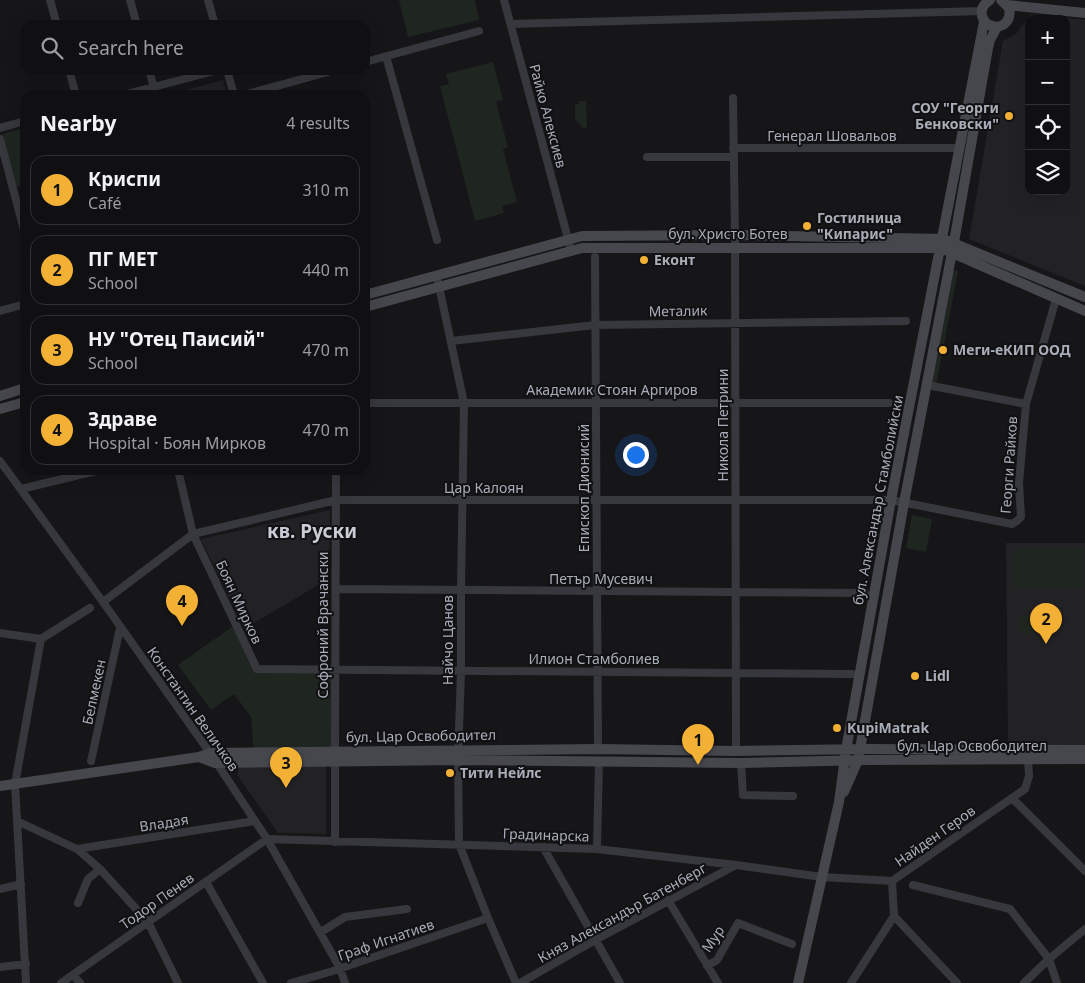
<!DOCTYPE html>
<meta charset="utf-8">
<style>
body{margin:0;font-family:"Noto Sans",sans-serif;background:#1e1e20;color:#f1f3f6}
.controls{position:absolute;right:15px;top:15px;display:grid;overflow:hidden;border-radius:10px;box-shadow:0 5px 20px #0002}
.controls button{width:45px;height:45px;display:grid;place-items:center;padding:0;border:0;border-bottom:1px solid #303032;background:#101012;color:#f1f3f6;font:25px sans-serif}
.you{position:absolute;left:635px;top:454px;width:18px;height:18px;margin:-12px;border:4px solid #fff;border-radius:50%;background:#1a73e8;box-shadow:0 0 0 8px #1a73e833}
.badge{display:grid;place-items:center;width:32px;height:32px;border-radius:50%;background:#f2b134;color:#111;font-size:16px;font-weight:700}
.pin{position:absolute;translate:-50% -41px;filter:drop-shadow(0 1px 2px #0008)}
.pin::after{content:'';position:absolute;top:26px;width:18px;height:15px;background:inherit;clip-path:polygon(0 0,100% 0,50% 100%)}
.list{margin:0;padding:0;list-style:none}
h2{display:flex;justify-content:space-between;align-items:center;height:65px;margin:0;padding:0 20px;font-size:21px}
h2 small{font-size:16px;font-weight:400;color:#9c9d9f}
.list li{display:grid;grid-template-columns:32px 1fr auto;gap:15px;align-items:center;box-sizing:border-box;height:70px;margin:0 10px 10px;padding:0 10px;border:1px solid #303032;border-radius:15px}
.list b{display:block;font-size:19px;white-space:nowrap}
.list p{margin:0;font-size:16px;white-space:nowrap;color:#9c9d9f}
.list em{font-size:16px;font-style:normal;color:#9c9d9f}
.icon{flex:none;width:28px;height:28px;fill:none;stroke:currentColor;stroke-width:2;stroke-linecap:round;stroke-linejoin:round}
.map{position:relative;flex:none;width:1085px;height:983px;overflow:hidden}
.search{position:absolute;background:#101012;box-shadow:0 5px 20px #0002;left:20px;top:20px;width:350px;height:55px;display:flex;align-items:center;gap:12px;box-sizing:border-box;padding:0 18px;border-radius:15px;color:#9c9d9f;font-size:19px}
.panel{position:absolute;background:#101012;box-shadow:0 5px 20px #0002;left:20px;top:90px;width:350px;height:385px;border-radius:15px}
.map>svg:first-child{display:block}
.built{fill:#222225;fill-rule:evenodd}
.green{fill:#1e261f}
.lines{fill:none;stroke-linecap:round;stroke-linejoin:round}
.street{stroke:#37383d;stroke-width:8}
.secondary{stroke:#45474d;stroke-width:10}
.poi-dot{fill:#f2b134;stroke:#111113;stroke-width:2}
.labels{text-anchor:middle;stroke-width:4;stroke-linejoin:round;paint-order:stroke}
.poi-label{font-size:14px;font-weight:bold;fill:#a8adb8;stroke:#111113;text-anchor:start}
.street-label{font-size:14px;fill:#a8adb8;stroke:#111113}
.district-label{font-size:19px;font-weight:bold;fill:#c9ccd4;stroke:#111113}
</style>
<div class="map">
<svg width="1085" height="983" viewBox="0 0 1085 983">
<rect width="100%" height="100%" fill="#161618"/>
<!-- built -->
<path class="built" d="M1031 14 1085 20V286L969 239 1003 41 1016 34ZM1029 19H1066V191H1029Z
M223 80 227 95H168Z
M330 510 329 586 318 585 244 629 201 539Z
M1006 543H1085V745H1008Z
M326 760V834L278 833 237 775 239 762Z"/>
<!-- green -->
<path class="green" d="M399 0H475L479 20 408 37Z
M493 62 503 100 496 102 508 147 503 149 517 202 502 206 504 213 475 221 440 86 449 84 446 74Z
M579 101H586L587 127 583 128 575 119V104H579Z
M25 128V185L16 187 2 134Z
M949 269 958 271 936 386 927 385Z
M912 515 932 519 926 552 906 548Z
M1014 550H1085V587H1014Z
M1019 615 1033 616 1032 634 1019 633Z
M236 624 257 669 335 670V751L254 753 251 717 234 694 211 710 178 665Z"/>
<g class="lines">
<!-- street -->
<path class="street" d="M50 0 57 25
M130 0 137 25
M208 0 215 25
M504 0 571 250
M511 24 981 11
M386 56 437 240
M365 62 479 31
M69 70 76 95
M149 70 156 95
M227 70 234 95
M123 95 218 70
M244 95 335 70
M733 98 735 235 736 751
M0 128 25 121
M0 139 25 234
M733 148H960
M647 157H733
M595 257 598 749
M438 282 464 403 461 590V671L458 760 459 844 488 918 516 983
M0 311 25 304
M451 341 595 325 906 321
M927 385 1026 404
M365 403H889
M0 461 103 602 210 753 267 839 340 968 345 983
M178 470 193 534 257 669 852 674
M21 489 100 470
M336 589 865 593
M103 602 193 534 336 500H891L1012 524 1017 521 1021 517 1019 483 1026 404 1056 299
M0 633 41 639 90 608
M335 751 336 470
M91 761 120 628
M741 763 743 795 793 796
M1012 798 1085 871
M17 821 77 849 100 869 148 922 178 983
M335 842V765
M543 847 620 983
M77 849 255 821
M597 849 599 761
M206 882 263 983
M913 885 1010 909 1049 959 1057 983
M0 889 21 884
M668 900 718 983
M78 903 88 879 100 869
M894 916 957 983
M321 932 345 917 407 909
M707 966 717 960 738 923 792 944
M0 967 26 964
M73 975 80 983
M26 983 15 784 41 639
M61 983 267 839 597 849 736 865 822 877 892 881 1025 789 1029 776 1028 759
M291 983 333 971 488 918
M520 983 597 939 736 865
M851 983 894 916 892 881
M1024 983 1049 959 1085 929"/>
<!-- secondary -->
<path class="secondary" d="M990 0C980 6 979 16 987 24 1000 31 1012 23 1009 8L1001 0
M1007 5 1085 13
M365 295 582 236 735 235 943 239 1085 297
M365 307 582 248H941L1085 311
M0 396 25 388
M0 409 25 402
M199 757 215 763 458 760 741 763 867 760 1085 759
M0 786 199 757 210 753 598 749 736 751 869 749 1085 750
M844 792 858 760 904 503 954 242 988 48 990 40 997 27
M798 983 839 802 846 750 891 500 984 22"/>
</g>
<!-- markers -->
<g class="poi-dot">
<circle cx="1009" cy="116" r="5"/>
<circle cx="807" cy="226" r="5"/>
<circle cx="644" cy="260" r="5"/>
<circle cx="943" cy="350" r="5"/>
<circle cx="915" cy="676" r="5"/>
<circle cx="837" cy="728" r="5"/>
<circle cx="450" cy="773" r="5"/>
</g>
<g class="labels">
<!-- poi labels -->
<g class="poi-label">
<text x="999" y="113" text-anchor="end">СОУ "Георги<tspan x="999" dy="16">Бенковски"</tspan></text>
<text x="817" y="223">Гостилница<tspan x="817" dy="16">"Кипарис"</tspan></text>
<text x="654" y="265">Еконт</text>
<text x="953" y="355">Меги-еКИП ООД</text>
<text x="925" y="681">Lidl</text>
<text x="847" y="733">KupiMatrak</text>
<text x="460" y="778">Тити Нейлс</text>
</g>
<!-- street labels -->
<g class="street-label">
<text transform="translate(548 116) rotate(75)" y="5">Райко Алексиев</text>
<text x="832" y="141">Генерал Шовальов</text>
<text x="728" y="239">бул. Христо Ботев</text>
<text transform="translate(678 311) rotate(-1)" y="5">Металик</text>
<text x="612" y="395">Академик Стоян Аргиров</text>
<text transform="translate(723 425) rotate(-90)" y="5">Никола Петрини</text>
<text transform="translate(1009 465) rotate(-86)" y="5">Георги Райков</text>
<text x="484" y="493">Цар Калоян</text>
<text transform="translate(584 488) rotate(-90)" y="5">Епископ Дионисий</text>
<text transform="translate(878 500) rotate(-79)" y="5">бул. Александър Стамболийски</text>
<text x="601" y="584">Петър Мусевич</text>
<text transform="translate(239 602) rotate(65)" y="5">Боян Мирков</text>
<text transform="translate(323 625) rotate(-90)" y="5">Софроний Врачански</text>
<text transform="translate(448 640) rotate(-90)" y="5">Найчо Цанов</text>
<text x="594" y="664">Илион Стамболиев</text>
<text transform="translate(94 692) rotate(-78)" y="5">Белмекен</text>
<text transform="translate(193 709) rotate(55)" y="5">Константин Величков</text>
<text transform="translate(421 736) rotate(-1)" y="5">бул. Цар Освободител</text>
<text x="972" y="751">бул. Цар Освободител</text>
<text transform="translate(164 823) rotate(-9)" y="5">Владая</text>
<text transform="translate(546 835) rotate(2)" y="5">Градинарска</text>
<text transform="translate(935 836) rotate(-35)" y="5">Найден Геров</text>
<text transform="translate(157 901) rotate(-35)" y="5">Тодор Пенев</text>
<text transform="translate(622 913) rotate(-29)" y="5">Княз Александър Батенберг</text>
<text transform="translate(713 939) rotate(-56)" y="5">Мур</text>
<text transform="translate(386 940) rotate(-19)" y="5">Граф Игнатиев</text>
</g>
<!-- district labels -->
<g class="district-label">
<text x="312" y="538">кв. Руски</text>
</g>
</g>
</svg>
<div class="controls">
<button>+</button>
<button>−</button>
<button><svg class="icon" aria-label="locate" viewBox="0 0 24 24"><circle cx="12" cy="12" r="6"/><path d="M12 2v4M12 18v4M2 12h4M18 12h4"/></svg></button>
<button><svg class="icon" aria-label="layers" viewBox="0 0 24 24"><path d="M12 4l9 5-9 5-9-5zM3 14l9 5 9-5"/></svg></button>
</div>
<div class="you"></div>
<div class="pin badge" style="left:698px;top:765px">1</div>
<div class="pin badge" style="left:1046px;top:644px">2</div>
<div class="pin badge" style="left:286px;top:788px">3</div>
<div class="pin badge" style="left:182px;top:626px">4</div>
<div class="search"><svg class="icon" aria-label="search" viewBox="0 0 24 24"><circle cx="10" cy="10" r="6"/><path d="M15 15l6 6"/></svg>Search here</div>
<section class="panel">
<h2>Nearby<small>4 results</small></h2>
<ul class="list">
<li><span class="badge">1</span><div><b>Криспи</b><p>Café</p></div><em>310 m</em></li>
<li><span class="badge">2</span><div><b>ПГ МЕТ</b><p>School</p></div><em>440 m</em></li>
<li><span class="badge">3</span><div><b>НУ &quot;Отец Паисий&quot;</b><p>School</p></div><em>470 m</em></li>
<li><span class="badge">4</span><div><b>Здраве</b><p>Hospital · Боян Мирков</p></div><em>470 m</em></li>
</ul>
</section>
</div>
